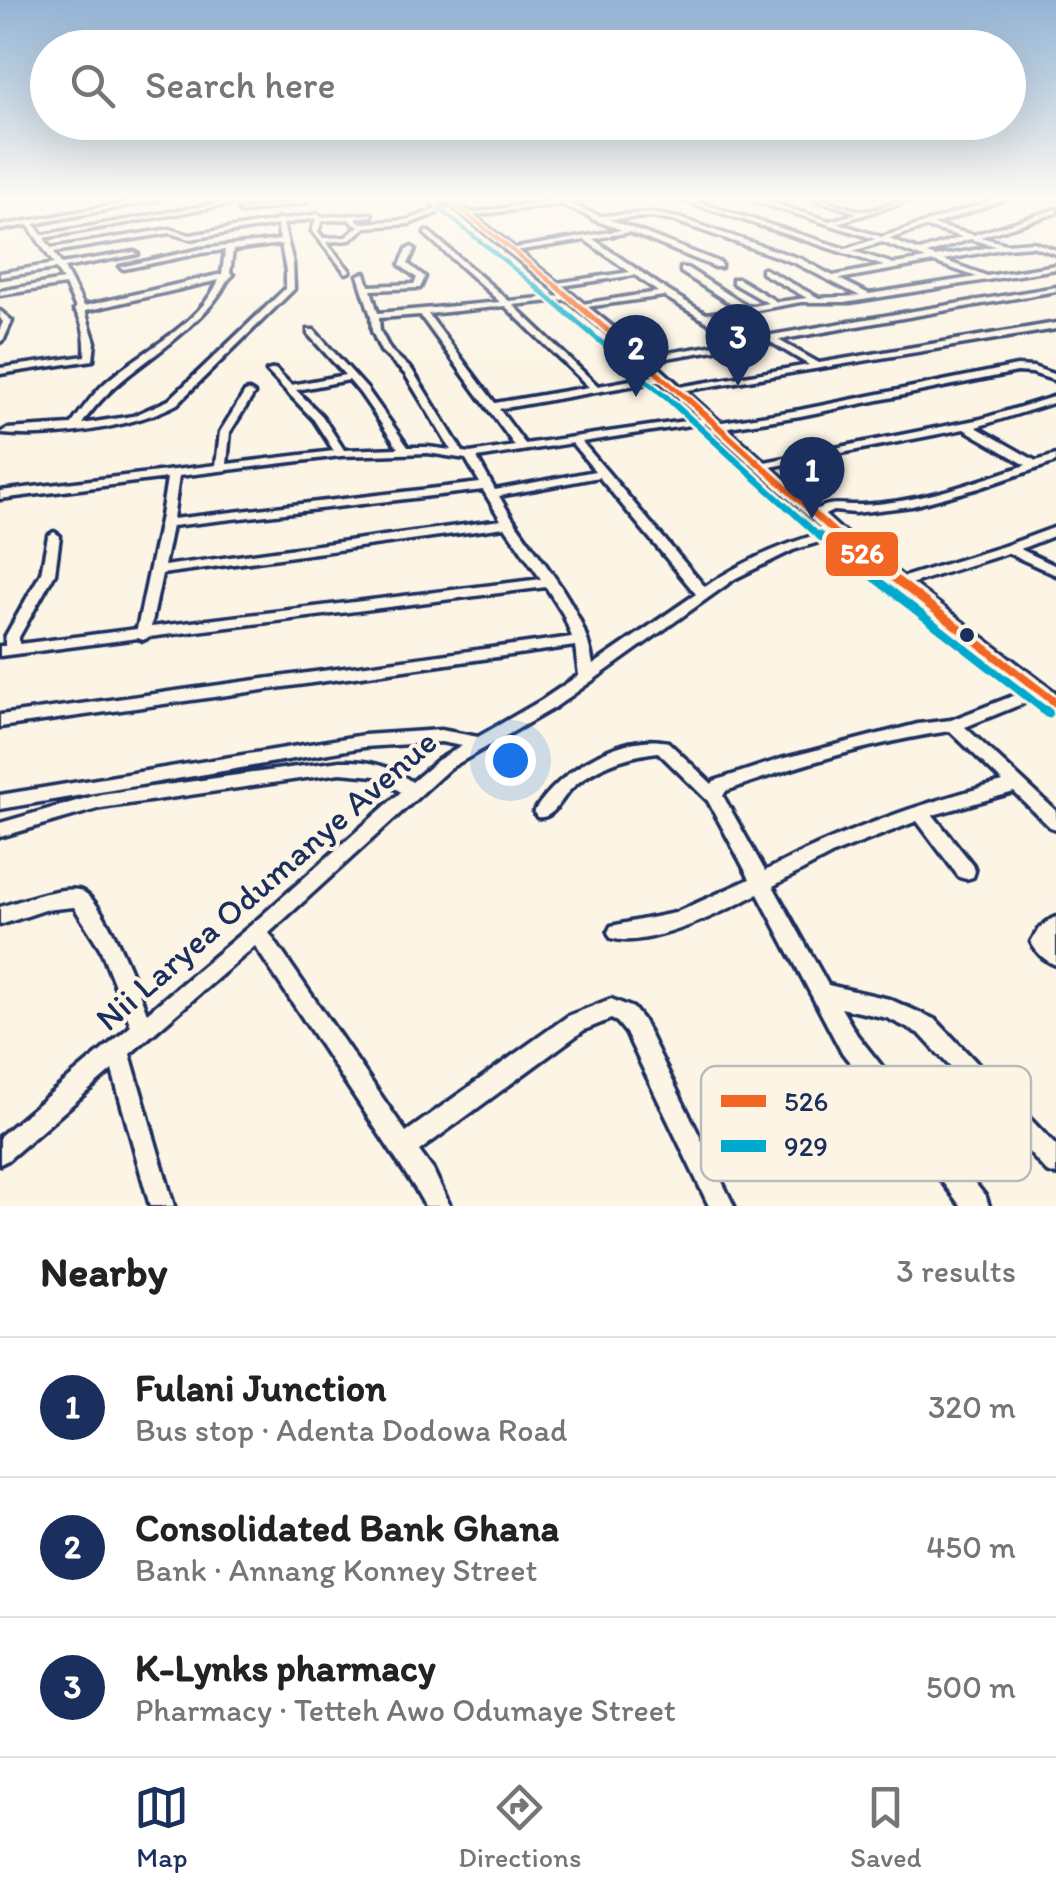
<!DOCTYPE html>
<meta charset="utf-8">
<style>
body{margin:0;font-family:Itim,sans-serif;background:#f6f6f6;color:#222}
.you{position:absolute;left:510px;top:760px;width:35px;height:35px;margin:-25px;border:8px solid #fff;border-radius:50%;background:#1a73e8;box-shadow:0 0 0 15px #1a73e833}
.badge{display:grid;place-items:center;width:65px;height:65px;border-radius:50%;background:#1b2f5e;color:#fff;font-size:32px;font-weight:700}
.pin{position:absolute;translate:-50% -82px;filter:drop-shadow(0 2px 5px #0008)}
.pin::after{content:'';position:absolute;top:52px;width:35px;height:30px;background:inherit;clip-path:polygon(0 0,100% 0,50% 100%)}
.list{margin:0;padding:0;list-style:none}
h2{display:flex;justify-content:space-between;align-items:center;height:130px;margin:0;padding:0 40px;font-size:42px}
h2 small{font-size:32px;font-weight:400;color:#767676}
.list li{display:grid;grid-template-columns:65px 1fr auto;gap:30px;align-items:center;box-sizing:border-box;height:140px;padding:0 40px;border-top:2px solid #e0e0e0}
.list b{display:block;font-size:38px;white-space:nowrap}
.list p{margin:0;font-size:32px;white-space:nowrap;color:#767676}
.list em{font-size:32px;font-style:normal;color:#767676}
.icon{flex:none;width:55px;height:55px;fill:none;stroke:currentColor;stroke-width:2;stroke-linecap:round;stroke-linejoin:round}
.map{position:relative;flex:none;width:1056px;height:1206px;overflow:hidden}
.search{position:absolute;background:#fff;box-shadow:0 10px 40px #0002;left:30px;right:30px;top:30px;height:110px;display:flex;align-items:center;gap:25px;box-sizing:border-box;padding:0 35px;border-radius:55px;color:#767676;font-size:38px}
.sheet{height:550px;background:#fff}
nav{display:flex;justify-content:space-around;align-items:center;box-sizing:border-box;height:140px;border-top:2px solid #e0e0e0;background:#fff;font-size:28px;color:#767676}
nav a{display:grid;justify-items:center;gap:5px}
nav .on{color:#1b2f5e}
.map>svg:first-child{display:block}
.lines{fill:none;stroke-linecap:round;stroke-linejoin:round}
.minor-casing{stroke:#1b2f5e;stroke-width:7}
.major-casing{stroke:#1b2f5e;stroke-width:7}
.minor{fill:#fcf5e5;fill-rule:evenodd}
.major{fill:#fcf5e5;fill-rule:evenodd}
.bus-1-far3-casing{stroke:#fcf5e5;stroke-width:8}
.bus-1-far2-casing{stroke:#fcf5e5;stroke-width:10}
.bus-1-far1-casing{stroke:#fcf5e5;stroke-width:12}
.bus-1-casing{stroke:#fcf5e5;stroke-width:15}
.bus-2-far4-casing{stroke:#fcf5e5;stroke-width:8}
.bus-2-far3-casing{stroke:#fcf5e5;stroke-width:10}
.bus-2-far2-casing{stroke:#fcf5e5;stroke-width:12}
.bus-2-far1-casing{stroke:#fcf5e5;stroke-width:15}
.bus-2-casing{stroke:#fcf5e5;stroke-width:18}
.bus-1-far3{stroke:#f26522;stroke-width:4}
.bus-1-far2{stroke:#f26522;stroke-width:5}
.bus-1-far1{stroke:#f26522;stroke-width:6}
.bus-1{stroke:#f26522;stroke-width:8}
.bus-2-far4{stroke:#00a9ce;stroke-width:4}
.bus-2-far3{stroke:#00a9ce;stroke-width:5}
.bus-2-far2{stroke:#00a9ce;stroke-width:6}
.bus-2-far1{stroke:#00a9ce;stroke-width:8}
.bus-2{stroke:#00a9ce;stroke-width:10}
.bus-dot{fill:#1b2f5e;stroke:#fcf5e5;stroke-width:4}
.labels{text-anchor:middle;stroke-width:8;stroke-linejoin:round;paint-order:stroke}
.near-street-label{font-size:35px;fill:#1b2f5e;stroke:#fcf5e5}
.key{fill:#fcf5e5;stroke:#b8babc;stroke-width:2.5}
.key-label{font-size:28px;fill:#1b2f5e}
.line-badge{stroke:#fcf5e5;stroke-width:4}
.badge-label{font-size:28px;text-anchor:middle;font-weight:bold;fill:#fff}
</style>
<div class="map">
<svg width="1056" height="1206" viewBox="0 0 1056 1206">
<rect width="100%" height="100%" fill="#fcf5e5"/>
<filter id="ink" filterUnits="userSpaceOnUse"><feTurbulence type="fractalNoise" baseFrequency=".01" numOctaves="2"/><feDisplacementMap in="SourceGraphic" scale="20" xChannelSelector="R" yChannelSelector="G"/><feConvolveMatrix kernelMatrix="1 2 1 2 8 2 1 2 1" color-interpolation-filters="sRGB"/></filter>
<g filter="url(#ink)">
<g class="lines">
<!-- minor casing -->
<g class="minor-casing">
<path id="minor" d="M148 199H161L34 224 42 235 243 199H257L44 238 51 248 170 229 190 235 276 221 279 218 282 220 318 214 321 217 372 214V216L356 218 358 222 364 223 408 220 437 209 431 199H437L444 210 409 224 366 227 350 240 326 242 350 271 346 273 312 231 316 218 283 224 293 263 294 289 177 404C131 428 54 439 3 434L2 432 7 429 71 425C81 411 92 395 105 383 142 350 198 327 219 280L85 311 95 342 93 360 0 374V368L85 356C86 340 84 321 74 310L76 308 65 285 0 295V291L63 280 56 269 0 277V273L54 264 28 225 0 230V226ZM349 219 353 224 359 226 346 237 323 238 318 231 322 221ZM277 225 280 240 201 249 120 267 124 269 201 253 225 250 222 274 84 306 64 268 138 254 134 252 61 264 54 252 170 233 190 239ZM281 244 286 272V288L169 400 133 416 82 424C114 377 154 361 193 323 203 314 212 305 220 293 225 286 226 280 233 275L230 273 233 250Z
M304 199 306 202 242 213 239 211Z
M586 199 567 203 600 216 651 213 678 218 801 259 833 276 884 266 679 199H688L846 249 875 239 749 199H759L830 221 858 213 814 199C832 199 848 211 865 211 880 211 897 199 915 199L837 223 882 237 997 199H1006L933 225 974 235 1056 209V213L980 237 1006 244 1033 242 1056 250V254L1032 246 1006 248 943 260 987 276 1056 265V269L850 302H801L713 318 748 339 1056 287V291L778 340 819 363 1056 323V329L676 392 674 390 679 387 809 365 769 341 642 362V358L645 357 739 341 664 296 579 308V304H582L658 292 635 275 554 287V283H557L630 272 585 240 509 252 505 250 622 230 592 219 591 217 559 204 468 216 465 214 559 200ZM651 217 675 221 795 263 860 296 819 298 765 269H762V273L807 298 777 302 739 279H733V283L768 303 748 307 687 268H681V272L739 309 706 314 668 291 593 239 629 232 715 267H721V263L608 219ZM926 227 962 237 920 251 889 239ZM970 239 996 246 935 257 927 254ZM882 242 926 259 894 264 853 251ZM934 262 977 277 869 294 839 279Z
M425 232H429L509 301 573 295V299H570L513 305 598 386 664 374 669 377 664 380 499 409 525 444 713 417V421L709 422 582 442 705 587C744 560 788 542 835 529L841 533 839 536 793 550 736 578 554 708 450 768 269 933 406 1132 568 1016 611 999 633 1008 642 1019 734 1206H709L626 1033 617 1022 611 1019 584 1030 419 1151 433 1170 450 1206H425L415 1188 255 946 130 1054 174 1206H150L112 1070 8 1160 0 1164V1136L131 1026 100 948 74 907 45 910 0 925V907C21 901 56 887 78 890 103 893 138 990 147 1013L250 926 401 792 375 776 340 773 101 808 0 837V823L101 794 340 761C368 760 389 765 412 782L438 760 462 746 441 742 364 747 0 809V795L364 735 441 730 478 737 542 700 579 675 575 646 0 727V715L572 637 563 614 546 587 149 637 143 640 138 638 0 656V646H5V637L41 573 48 536 54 532 60 536 55 573 19 637V644L137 629 161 516 167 478 0 499V491L216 465 220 432 245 392 249 391 254 394 230 432 227 464 334 451 314 420 267 371 275 369 291 385 345 375 308 334V330H314L367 389 408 447H428L451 450 405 374 381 351 372 331 371 316 358 275 365 273 369 286 414 284 417 278 400 265 407 249 411 247 415 249 408 264 425 277 420 288H417L371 290 378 313 500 302 425 234ZM505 306 589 387 495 403 428 314ZM420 315 515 446 470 453 463 452 412 370 390 350 380 331 379 318ZM349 380 360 393 398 448 344 450 322 416 296 390ZM572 443 595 471 495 490 477 458ZM428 453 466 459 480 483 173 519 179 476 341 456ZM599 477 696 594 593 665C584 599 530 552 499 496ZM483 490 501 520 164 566 172 526ZM505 527 541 579 151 627 162 574Z
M0 311 12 321 4 339 0 342V329L3 322 0 318Z
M1017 366 1033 367 1056 375V381L1032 373 1017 372 800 416 716 429 711 426 716 423 800 410Z
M1056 396V402L976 427 1036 461 1056 455V462L979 488 912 506 855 513 833 511 816 519 810 515C829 499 838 506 861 505 918 503 973 483 1026 465L964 429 760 469 754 466 760 463 981 419Z
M1056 527V535L1020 549 1056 566V575L1008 553 904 586H894L892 583 894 580 1004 546Z
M1039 686 1044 687 1047 691 1044 695 965 727 1056 811V829L1050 827 1014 792 933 815 973 865 975 871 973 877 966 879 959 877 917 821 835 853 773 886 828 985 889 999 936 1020 1056 1146V1175L1047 1172 920 1034 887 1018 841 1008 857 1035 986 1197 989 1206H961L841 1051 758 894C725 911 647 950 611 938L608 932 611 926 675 913 750 879 708 801 658 752C626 756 595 766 571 789 560 800 553 820 537 817L534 812C558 772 620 732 668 742L712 784 714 781 781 759 918 724 951 720ZM950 731 1003 782C920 803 841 831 765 871L723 796 726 791C798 765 874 742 950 731Z
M1056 917V965C1045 961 1036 952 1031 942 1036 932 1045 921 1056 917Z"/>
</g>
<!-- major casing -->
<g class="major-casing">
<path id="major" d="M444 199H453L623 335 841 530 1056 693V710L1049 708 829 536 615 339Z"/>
</g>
<!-- minor -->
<use href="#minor" class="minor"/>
<!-- major -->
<use href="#major" class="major"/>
<!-- bus-1-far3 casing -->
<g class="bus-1-far3-casing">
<path id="bus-1-far3" d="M448 199 559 288"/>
</g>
<!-- bus-1-far2 casing -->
<g class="bus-1-far2-casing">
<path id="bus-1-far2" d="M556 286 687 399"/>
</g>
<!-- bus-1-far1 casing -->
<g class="bus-1-far1-casing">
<path id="bus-1-far1" d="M684 396 841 538"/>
</g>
<!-- bus-1 casing -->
<g class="bus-1-casing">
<path id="bus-1" d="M838 535 1056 703"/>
</g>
<!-- bus-2-far4 casing -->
<g class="bus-2-far4-casing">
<path id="bus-2-far4" d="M440 209 538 288"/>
</g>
<!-- bus-2-far3 casing -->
<g class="bus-2-far3-casing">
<path id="bus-2-far3" d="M535 286 668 399"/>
</g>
<!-- bus-2-far2 casing -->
<g class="bus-2-far2-casing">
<path id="bus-2-far2" d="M665 396 821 538"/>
</g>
<!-- bus-2-far1 casing -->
<g class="bus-2-far1-casing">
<path id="bus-2-far1" d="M819 535 1047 712"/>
</g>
<!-- bus-2 casing -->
<g class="bus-2-casing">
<path id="bus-2" d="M1044 710 1048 713"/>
</g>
<!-- bus-1-far3 -->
<use href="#bus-1-far3" class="bus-1-far3"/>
<!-- bus-1-far2 -->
<use href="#bus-1-far2" class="bus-1-far2"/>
<!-- bus-1-far1 -->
<use href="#bus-1-far1" class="bus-1-far1"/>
<!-- bus-1 -->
<use href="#bus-1" class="bus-1"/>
<!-- bus-2-far4 -->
<use href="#bus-2-far4" class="bus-2-far4"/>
<!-- bus-2-far3 -->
<use href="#bus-2-far3" class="bus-2-far3"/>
<!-- bus-2-far2 -->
<use href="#bus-2-far2" class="bus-2-far2"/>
<!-- bus-2-far1 -->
<use href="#bus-2-far1" class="bus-2-far1"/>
<!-- bus-2 -->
<use href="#bus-2" class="bus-2"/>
</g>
</g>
<!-- sky -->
<linearGradient id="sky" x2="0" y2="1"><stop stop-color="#92b4d5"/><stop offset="0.54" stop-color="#fefaf3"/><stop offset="1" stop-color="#fefaf3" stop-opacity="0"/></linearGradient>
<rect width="1056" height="368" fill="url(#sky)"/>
<!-- markers -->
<circle class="bus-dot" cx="967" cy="635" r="9"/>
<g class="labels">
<!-- near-street labels -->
<g class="near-street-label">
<text transform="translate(266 880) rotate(-41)" y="12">Nii Laryea Odumanye Avenue</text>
</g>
</g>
<!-- legend -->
<rect x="701" y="1066" width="330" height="115" rx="15" class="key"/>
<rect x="721" y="1095" width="45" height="12" fill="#f26522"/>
<rect x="721" y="1140" width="45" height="12" fill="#00a9ce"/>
<g class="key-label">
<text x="784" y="1111">526</text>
<text x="784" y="1156">929</text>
</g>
<rect class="line-badge" x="824" y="530" width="76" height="48" rx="10" fill="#f26522"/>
<g class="badge-label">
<text x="862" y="563">526</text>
</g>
</svg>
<div class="you"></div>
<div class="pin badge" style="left:812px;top:519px">1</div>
<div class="pin badge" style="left:636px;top:397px">2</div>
<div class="pin badge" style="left:738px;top:386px">3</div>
<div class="search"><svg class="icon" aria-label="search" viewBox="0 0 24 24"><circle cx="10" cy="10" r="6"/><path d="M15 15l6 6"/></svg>Search here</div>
</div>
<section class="sheet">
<h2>Nearby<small>3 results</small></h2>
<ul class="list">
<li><span class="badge">1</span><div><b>Fulani Junction</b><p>Bus stop · Adenta Dodowa Road</p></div><em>320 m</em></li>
<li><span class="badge">2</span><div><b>Consolidated Bank Ghana</b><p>Bank · Annang Konney Street</p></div><em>450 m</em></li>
<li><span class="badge">3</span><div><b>K-Lynks pharmacy</b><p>Pharmacy · Tetteh Awo Odumaye Street</p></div><em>500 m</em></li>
</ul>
</section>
<nav>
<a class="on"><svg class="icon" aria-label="map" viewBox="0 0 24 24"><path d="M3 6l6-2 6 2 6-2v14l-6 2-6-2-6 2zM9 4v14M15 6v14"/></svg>Map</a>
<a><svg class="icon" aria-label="directions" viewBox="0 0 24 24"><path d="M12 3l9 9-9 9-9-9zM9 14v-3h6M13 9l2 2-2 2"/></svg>Directions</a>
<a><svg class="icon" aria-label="saved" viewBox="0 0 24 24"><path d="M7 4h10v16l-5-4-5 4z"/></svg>Saved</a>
</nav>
